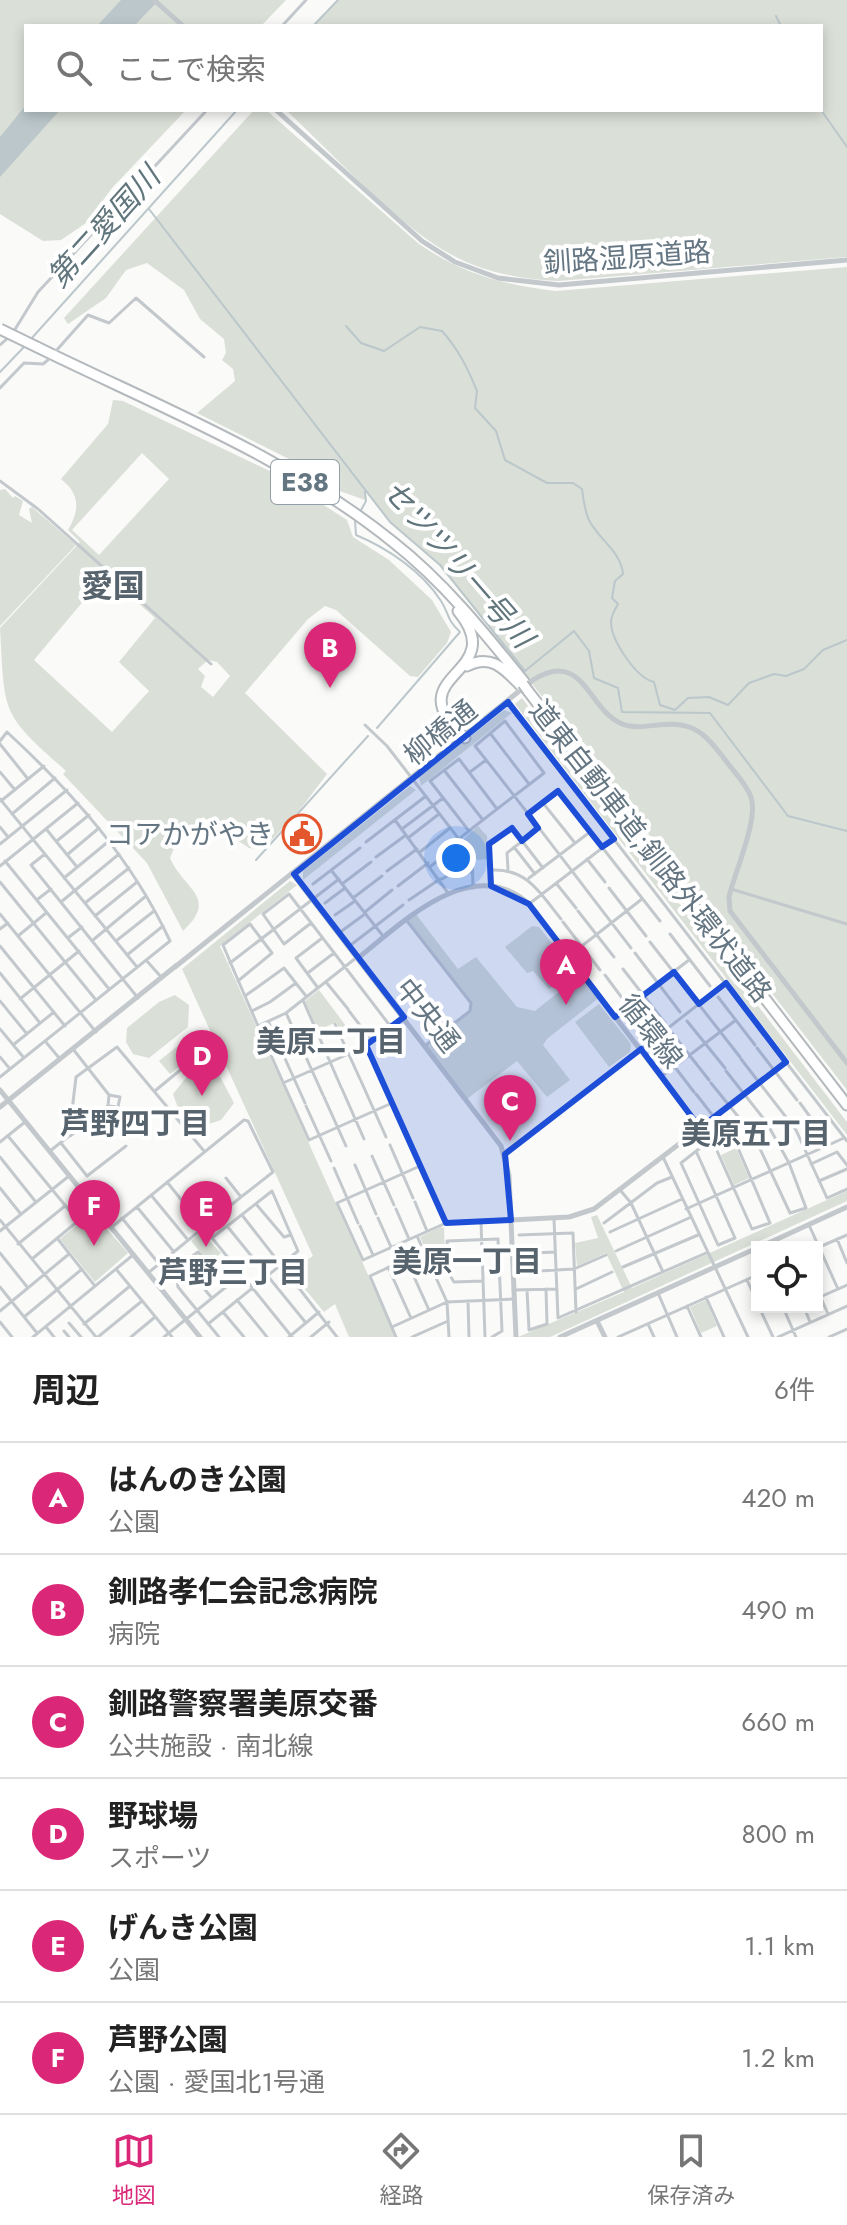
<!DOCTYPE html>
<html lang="ja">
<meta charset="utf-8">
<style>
body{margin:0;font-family:Jost,"Noto Sans JP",sans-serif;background:#f6f6f6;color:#222}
.controls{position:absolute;right:24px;bottom:24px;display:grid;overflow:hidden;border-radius:0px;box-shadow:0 4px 12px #0003}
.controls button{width:72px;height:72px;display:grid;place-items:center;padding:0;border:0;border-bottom:2px solid #e0e0e0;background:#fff;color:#222;font:40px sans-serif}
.you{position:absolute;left:456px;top:858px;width:28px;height:28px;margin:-20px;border:6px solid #fff;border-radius:50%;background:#1a73e8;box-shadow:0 0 0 12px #1a73e833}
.badge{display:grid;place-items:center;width:52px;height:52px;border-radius:50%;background:#db2777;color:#fff;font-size:26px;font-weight:700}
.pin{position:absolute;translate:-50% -66px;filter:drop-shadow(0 2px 4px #0008)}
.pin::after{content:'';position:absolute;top:42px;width:28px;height:24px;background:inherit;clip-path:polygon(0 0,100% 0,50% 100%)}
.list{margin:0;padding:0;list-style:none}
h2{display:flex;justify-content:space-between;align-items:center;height:104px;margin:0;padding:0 32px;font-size:34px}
h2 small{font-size:26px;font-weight:400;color:#767676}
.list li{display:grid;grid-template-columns:52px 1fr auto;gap:24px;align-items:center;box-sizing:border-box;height:112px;padding:0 32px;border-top:2px solid #e0e0e0}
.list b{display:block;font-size:30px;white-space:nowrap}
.list p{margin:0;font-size:26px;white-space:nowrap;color:#767676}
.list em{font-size:26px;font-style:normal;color:#767676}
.icon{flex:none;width:44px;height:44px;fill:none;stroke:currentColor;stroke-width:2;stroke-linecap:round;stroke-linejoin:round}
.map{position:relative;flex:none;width:847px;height:1337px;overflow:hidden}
.search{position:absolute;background:#fff;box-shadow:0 4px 12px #0003;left:24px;right:24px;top:24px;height:88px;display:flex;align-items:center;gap:20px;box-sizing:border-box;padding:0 28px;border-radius:0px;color:#767676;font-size:30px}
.sheet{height:776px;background:#fff}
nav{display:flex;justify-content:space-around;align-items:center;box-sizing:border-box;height:112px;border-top:2px solid #e0e0e0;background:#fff;font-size:22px;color:#767676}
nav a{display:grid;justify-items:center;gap:4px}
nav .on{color:#db2777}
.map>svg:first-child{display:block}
.green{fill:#dadfd7;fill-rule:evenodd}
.water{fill:#bbc7cb}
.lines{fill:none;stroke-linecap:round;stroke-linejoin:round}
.stream{stroke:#bbc7cb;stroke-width:2}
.motorway-casing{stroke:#b4b9bd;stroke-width:13}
.minor{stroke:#c3c8cc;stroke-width:3}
.tertiary{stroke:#c3c8cc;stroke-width:5}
.motorway{stroke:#fff;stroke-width:9}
.motorway-bridge-casing{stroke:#b4b9bd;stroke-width:13;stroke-linecap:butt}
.motorway-bridge{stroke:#fff;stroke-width:9}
.marked{fill:#1d4ed8;fill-opacity:0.2;stroke:#1d4ed8;stroke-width:6;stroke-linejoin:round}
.labels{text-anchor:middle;stroke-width:8;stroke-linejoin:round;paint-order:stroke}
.shield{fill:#fff;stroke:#939fa8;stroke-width:2}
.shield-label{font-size:26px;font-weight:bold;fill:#657683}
.street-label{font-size:28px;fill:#657683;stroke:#fff}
.poi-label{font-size:28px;fill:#657683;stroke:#fff;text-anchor:end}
.water-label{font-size:30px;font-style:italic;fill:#60757c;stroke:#fff}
.neighbourhood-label{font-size:30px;font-weight:bold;fill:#57646e;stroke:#fff}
.quarter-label{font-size:32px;font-weight:bold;fill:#57646e;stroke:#fff}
</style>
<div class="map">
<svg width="847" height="1337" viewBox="0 0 847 1337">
<rect width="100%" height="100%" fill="#fafaf8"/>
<!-- green -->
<path class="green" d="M0 0H286L261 26H26V110H186L112 188 86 223 61 240 43 241 0 214Z
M338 0H847V257L558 281C521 279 485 273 452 255 399 227 332 153 286 110H821V26H313Z
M254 110H266L419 244C463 274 504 285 556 291L847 267V1090L440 565 390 522 365 490V500L337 490 313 471 197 413 235 381 233 369 222 360 226 353 224 339 200 319 184 290 147 263 126 270 106 298 68 324 64 318Z
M113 400 123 401 274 473 347 520 353 537 389 560 432 600 451 632 447 643 418 677 410 676 336 610 325 606 308 619 245 693 327 774 299 811 263 849 249 848 203 817 177 841 170 858C184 890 219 897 183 931L147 863 63 774 66 771C0 712 5 715 0 628L80 542 68 530C80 510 80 494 61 479L108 424ZM142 453 169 479 99 555 72 530ZM106 574 155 618 119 662 149 691 112 732 34 660ZM208 660 217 662 230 676 213 697 201 687 205 676 198 669Z
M5 489 13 498 15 496 23 501 19 515 32 523 29 509 32 507 76 545 0 626V490Z
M522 698 847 1122V1135L515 704Z
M504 710 512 713 421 786 419 777Z
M410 786 416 790 303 880V871Z
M478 826 487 836 488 859 477 860 463 840Z
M290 881 297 885 220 946 396 1337H349L335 1304 324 1312 290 1271 313 1256 182 969Z
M415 913 458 969 476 957 517 1007 535 1011 582 973 600 997 547 1039 543 1045 570 1080 547 1097 517 1061 467 1099 426 1045 469 1011 471 1003 406 920Z
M532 926 539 927 573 970 549 989 533 971 527 973 505 947Z
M319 990 346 1026 340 1031 336 1022 318 1031 305 1001Z
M175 995 189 1005 188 1027 149 1058 133 1054 126 1042 127 1028 159 1002Z
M599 1004 631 1044 630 1052 609 1067 575 1022Z
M190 1036 201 1050 170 1074 159 1061Z
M206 1062 216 1069 234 1103 221 1120 203 1126 181 1116 173 1094 190 1073Z
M736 1148 749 1178 734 1185 721 1155Z
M847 1191V1201L550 1337H518L624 1292 606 1253 577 1266 575 1243 598 1238 591 1217 597 1215 632 1288Z
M92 1212 128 1253 95 1282 60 1239Z
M440 1227 444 1228 446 1273 438 1276 420 1237Z
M201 1232 221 1253 209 1263 191 1241Z
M706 1300 717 1326 701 1333 690 1307Z"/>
<!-- water -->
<path class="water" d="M121 0H159L134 26H97Z
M26 105V110H60L0 177V137Z"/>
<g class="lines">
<!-- stream -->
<path class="stream" d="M776 16 781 26
M313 26 338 0
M821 110 847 147
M149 209 390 522 440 565 525 671 574 631 589 651 594 678 618 688 622 712 710 713 788 816 847 831
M346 326 361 343 384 351 420 327 442 331C459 350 468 369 477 391L475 408 496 431 505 460 547 483H573L582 489C583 497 586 514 589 520 598 539 621 551 623 574L615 581 612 598 618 604C615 610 611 615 611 622 611 640 636 678 654 682L660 705 675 710 688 698 709 697 728 705 749 683 774 674 786 676 804 669 823 650 847 640
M31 339 237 110
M0 372 24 347
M360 512 366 501 365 492
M355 520 356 535C387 548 422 571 441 601 450 615 446 619 460 632L377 728
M256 860 368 736"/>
<!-- motorway casing -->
<g class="motorway-casing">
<path id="motorway" d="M37 347C157 406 288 457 393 542 444 582 484 632 525 683
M458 611C512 676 393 673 465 738
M467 666C492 653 505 670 521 686
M528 691 847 1105"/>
</g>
<!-- minor -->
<path class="minor" d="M282 26 306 0
M14 331 38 292 207 110
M0 345 9 337
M55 352 88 315 109 323 136 298 204 357
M0 388 24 363 43 364 48 360
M0 481 38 509 211 664
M508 702 847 1141
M365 725 387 746 472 856 473 888
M490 733 529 784
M0 741 7 732C73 793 132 859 170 941L0 1077
M0 744 28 779
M444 770 483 820
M0 772 15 790
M470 772 486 760
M0 799 137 967
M1 801 44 766
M543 803 575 843
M12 814 55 778
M528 814 558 791 660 921
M395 820 448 893
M0 827 8 837
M402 829 443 798
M47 830 77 867
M469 831 430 781 459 759 497 809
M408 838 439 814
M459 839C487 816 516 795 544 773L505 721 475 746C528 812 579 881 631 948
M58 840 89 815
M366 842 426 796
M0 844 67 790
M514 847 535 874
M420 852 450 828
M45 854 31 865 138 998
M68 854 99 828
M376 857 406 835
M587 859 605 882
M5 861 109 989
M0 866 78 803
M431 866 462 842
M508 869 507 853 538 829
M331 870 383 936
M491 870C527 868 540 893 561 919
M387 871 417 849
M64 878 109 841
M529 878 590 832
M442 879 454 872H473
M0 882 96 1000
M556 883 576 908
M313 884 360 848
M342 884 371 862
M491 885 489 844 512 828 543 868
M398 886 428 863
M609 888 646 936
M731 889 847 924
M353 898 382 876
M38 899 51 889
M409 900 440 879
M61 902 119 854
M85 903 129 868
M325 903 345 888
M529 904 614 839
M578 911 614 957
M365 912 392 890
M0 914 96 1032
M335 915 355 901
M95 916 137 882
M407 921 471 1003 470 1011 426 1045
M563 922 600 970
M311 923 284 944 263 914 289 894 391 1027
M0 929 8 923
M339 933 365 914
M670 934 710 986
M18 936 46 913
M69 937 82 927
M93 940 146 896
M116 941 154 911
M650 942 740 1057
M352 944 403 905
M0 946 65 1026
M635 953 680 1012
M127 955 163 926
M569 956 642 899
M146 960 162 978
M230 963 339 879
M623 969 665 1023
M309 972 334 953
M0 973 40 1023
M605 975 648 1033
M238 981 272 953 250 924 223 945C251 1011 280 1076 309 1140L392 1103
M326 982 348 1009
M318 988 296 958 321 939
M245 996 284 968 306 996
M718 997 755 1045
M20 999 79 951
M303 1000 341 1087
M0 1001 27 1034
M252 1011 270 1002 296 983
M349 1011 372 1041
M287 1015 323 1095
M616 1016 689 960
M687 1021 725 1068
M269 1023 305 1103
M335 1024 360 1079
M258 1026 286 1013 356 958
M0 1029 24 1058
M672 1033 709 1080
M45 1041 60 1059
M13 1045 54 1012
M366 1045 446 1223 511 1220
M658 1045 694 1092
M757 1048 797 1100
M73 1049 109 1095 108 1106 118 1107 120 1097 109 1095
M641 1049 726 983
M0 1057 10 1069
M741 1059 796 1130 827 1198 847 1189
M726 1071 767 1123
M662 1076 736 1020
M361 1081 386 1137
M283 1083 362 1048 402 1018
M711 1083 753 1135
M342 1089 364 1139
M156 1090 207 1048
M696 1094 738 1148 770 1223 752 1229 713 1142 709 1141 681 1163 718 1245 735 1238 696 1151
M324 1097 346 1146
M800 1103 816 1125 825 1146
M306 1106 331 1161
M701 1128 786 1062
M8 1136 78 1221
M70 1136 108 1106
M755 1138 790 1213 806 1208 789 1163 769 1127
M0 1142 25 1122
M61 1143 87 1176 126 1146
M390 1145 413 1198
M50 1151 69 1136 76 1077 117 1047 204 1151
M372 1156 394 1205
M0 1157 35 1201
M663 1157 748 1337
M811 1164 837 1152 847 1165
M355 1165 376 1214
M420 1166 337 1203 363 1260 446 1223
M334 1168 358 1223
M819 1181 847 1169
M167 1182 292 1337
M0 1188 20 1213
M621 1191 631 1203 663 1272
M151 1195 188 1240
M415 1202 427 1231
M256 1204 284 1237 291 1235
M137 1207 174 1252
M396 1209 409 1239
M686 1209 844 1138
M242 1215 337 1337
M122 1218 159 1264
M378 1218 391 1247
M554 1219 558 1318 706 1253
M0 1220 96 1337
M481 1222 485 1337
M604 1223 657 1183 672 1177
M809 1225 838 1289
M227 1226 306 1323
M360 1226 373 1255
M112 1227 244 1120 248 1121 273 1172 241 1197
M0 1231 69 1176
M610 1232 682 1199
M519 1235 573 1233 576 1312
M417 1236 447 1302 449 1337
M57 1238 95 1286
M837 1239 847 1263
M18 1244 65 1206
M817 1248 847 1235
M616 1251 689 1218
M0 1253 28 1288
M512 1254 555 1252
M32 1259 95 1207
M406 1259 429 1310
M448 1261 482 1260
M183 1263 211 1297
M388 1267 411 1318
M623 1267 698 1235
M116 1269 172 1337
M521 1272 574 1269 606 1255
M148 1273 241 1197 226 1178
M747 1280 757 1302
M483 1281 454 1282 449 1274 447 1241 498 1239 502 1331 492 1337
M0 1287 37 1333
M576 1289 612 1272
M817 1289 828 1314
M513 1290 557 1289
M527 1290 529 1330 547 1324 546 1289
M658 1293 677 1337
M706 1297 724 1337
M820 1297 847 1285
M237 1300 267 1337
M468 1301 469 1337
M687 1306 701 1337
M759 1307 773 1337
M783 1307 796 1337
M804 1307 810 1322
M0 1311 69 1254
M223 1312 244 1337
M24 1317 82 1269
M0 1322 12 1337
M69 1323 81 1337
M84 1324 130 1286
M208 1324 298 1251 272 1191 212 1238
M648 1324 654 1337
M46 1327 54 1337
M392 1327 447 1302 514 1299
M64 1331 69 1337
M33 1337 133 1255
M98 1337 142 1301
M131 1337 155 1317
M164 1337 242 1274
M219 1337 178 1287 176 1268 198 1252 226 1287
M289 1337 319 1312
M311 1337 329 1322
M396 1337 370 1276 424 1251
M412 1337 448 1321
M618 1337 757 1275
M778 1337 847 1306
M829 1337 847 1329"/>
<!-- tertiary -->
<path class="tertiary" d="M154 0 183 26
M276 110 422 241 455 262 498 278 559 285 847 260
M292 873 501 1146 509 1175 516 1337
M358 958C401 924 472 852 529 904L700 1128 594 1209 569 1217 511 1220
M175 967 533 680C583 649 587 707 620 723 638 732 661 721 681 725 701 728 711 742 723 757 732 770 746 783 751 797 759 819 734 874 729 897L730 911 847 1063
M0 1090 200 1337
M0 1107 177 965
M504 1154 641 1049
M760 1247 847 1207
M597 1321 605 1337
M560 1337 757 1248"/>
<!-- motorway -->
<use href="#motorway" class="motorway"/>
<!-- motorway-bridge casing -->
<g class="motorway-bridge-casing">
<path id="motorway-bridge" d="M0 329 37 347
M523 684 528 691"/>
</g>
<!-- motorway-bridge -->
<use href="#motorway-bridge" class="motorway-bridge"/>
</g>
<!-- marked area -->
<path class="marked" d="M508 702 614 839 602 847 558 791 528 814 538 828 522 841 512 828 489 844 491 886 529 904 615 1017 674 972 699 1004 726 983 786 1062 700 1128 641 1049 505 1154 511 1220 446 1223 366 1045 404 1017 294 874Z"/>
<!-- icons -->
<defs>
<g id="civic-ring" transform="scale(2)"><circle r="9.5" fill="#fff" stroke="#e4572e" stroke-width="1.5"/><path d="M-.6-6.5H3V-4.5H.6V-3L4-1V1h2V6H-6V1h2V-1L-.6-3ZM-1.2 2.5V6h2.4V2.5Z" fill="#e4572e"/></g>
</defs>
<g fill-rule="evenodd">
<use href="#civic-ring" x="302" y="834"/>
</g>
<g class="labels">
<!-- shield labels -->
<rect class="shield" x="271" y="460" width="68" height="44" rx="6"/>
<g class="shield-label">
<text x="305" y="491">E38</text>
</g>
<!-- street labels -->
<g class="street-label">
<text transform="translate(627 257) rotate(-4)" y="10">釧路湿原道路</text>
<text transform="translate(440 732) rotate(-39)" y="10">柳橋通</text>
<text transform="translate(651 851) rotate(52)" y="10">道東自動車道;釧路外環状道路</text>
<text transform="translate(428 1015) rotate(52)" y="10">中央通</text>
<text transform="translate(651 1031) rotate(52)" y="10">循環線</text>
</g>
<!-- poi labels -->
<g class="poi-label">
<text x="274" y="844">コアかがやき</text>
</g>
<!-- water labels -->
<g class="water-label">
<text transform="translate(104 227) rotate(-48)" y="10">第二愛国川</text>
<text transform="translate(458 564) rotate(49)" y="10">セツツリ一号川</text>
</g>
<!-- neighbourhood labels -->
<g class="neighbourhood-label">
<text x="331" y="1052">美原二丁目</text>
<text x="135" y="1134">芦野四丁目</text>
<text x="756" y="1144">美原五丁目</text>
<text x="467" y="1272">美原一丁目</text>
<text x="233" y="1283">芦野三丁目</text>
</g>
<!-- quarter labels -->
<g class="quarter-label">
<text x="113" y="597">愛国</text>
</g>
</g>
</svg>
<div class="controls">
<button><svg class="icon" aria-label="locate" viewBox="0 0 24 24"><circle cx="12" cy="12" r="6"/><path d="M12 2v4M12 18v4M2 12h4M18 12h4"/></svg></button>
</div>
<div class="you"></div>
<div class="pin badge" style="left:566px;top:1005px">A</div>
<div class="pin badge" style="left:330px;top:688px">B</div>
<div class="pin badge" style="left:510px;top:1141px">C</div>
<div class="pin badge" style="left:202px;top:1096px">D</div>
<div class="pin badge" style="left:206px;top:1247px">E</div>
<div class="pin badge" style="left:94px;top:1246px">F</div>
<div class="search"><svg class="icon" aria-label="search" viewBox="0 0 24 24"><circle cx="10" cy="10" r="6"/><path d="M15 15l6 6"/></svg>ここで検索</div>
</div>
<section class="sheet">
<h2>周辺<small>6件</small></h2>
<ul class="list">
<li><span class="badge">A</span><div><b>はんのき公園</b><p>公園</p></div><em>420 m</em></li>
<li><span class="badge">B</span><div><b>釧路孝仁会記念病院</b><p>病院</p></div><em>490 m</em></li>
<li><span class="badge">C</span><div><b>釧路警察署美原交番</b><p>公共施設 · 南北線</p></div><em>660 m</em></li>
<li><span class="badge">D</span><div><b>野球場</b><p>スポーツ</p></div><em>800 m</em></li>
<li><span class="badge">E</span><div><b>げんき公園</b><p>公園</p></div><em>1.1 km</em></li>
<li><span class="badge">F</span><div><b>芦野公園</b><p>公園 · 愛国北1号通</p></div><em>1.2 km</em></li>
</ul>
</section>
<nav>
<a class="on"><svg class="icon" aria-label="map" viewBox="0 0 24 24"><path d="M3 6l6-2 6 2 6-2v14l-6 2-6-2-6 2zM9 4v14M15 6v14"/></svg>地図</a>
<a><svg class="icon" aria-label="directions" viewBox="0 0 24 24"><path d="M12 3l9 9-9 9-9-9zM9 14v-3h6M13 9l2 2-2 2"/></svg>経路</a>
<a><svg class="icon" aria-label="saved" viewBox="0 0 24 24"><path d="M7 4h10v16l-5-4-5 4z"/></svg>保存済み</a>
</nav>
